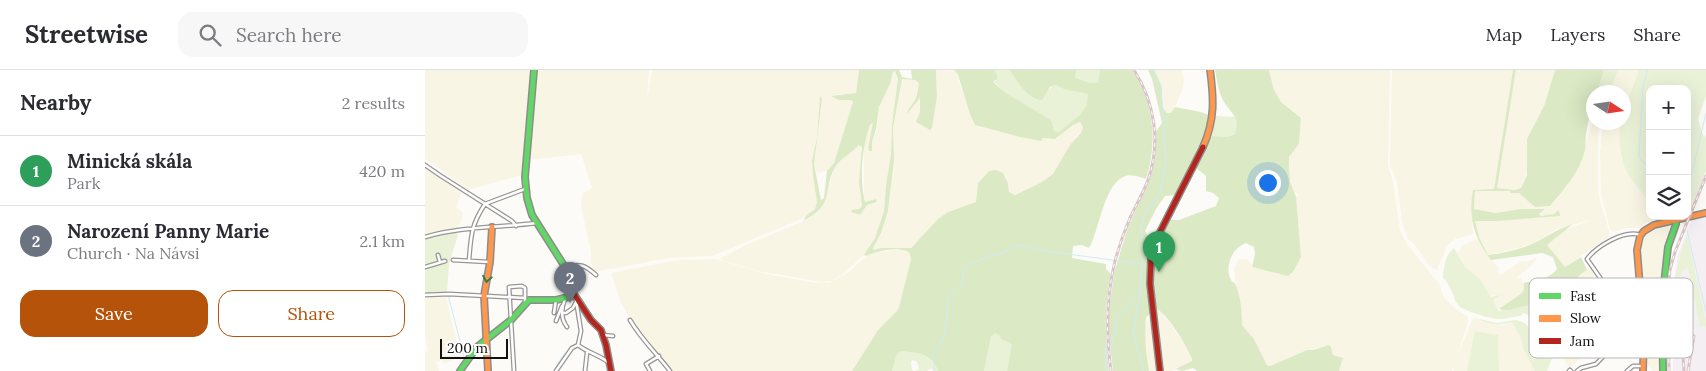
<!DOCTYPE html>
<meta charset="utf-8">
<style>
body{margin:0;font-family:Lora,serif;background:#f7f7f7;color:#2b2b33}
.controls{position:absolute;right:15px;top:15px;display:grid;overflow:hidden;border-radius:10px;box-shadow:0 5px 20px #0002}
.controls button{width:45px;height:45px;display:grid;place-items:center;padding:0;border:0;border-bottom:1px solid #e1e1e2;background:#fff;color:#2b2b33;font:25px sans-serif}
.compass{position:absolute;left:1161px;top:15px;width:45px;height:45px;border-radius:50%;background:#fff;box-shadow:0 5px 20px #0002;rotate:102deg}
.scale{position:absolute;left:15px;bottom:12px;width:68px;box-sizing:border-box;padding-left:5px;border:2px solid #111;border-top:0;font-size:14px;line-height:18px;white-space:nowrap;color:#111;-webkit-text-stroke:4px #fff;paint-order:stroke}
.you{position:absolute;left:842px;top:112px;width:18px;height:18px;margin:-12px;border:4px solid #fff;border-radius:50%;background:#1a73e8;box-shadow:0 0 0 8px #1a73e833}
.badge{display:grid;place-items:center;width:32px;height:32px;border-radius:50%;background:#b45309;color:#fff;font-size:16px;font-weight:700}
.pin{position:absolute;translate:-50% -41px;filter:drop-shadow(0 1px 2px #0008)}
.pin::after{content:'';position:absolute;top:26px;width:18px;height:15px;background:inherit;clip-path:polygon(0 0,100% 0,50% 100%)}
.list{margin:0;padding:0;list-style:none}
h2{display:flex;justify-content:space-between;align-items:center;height:65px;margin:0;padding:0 20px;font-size:21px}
h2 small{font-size:16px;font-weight:400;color:#7c7c81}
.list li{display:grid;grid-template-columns:32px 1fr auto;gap:15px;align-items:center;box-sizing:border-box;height:70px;padding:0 20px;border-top:1px solid #e1e1e2}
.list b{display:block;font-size:19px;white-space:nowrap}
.list p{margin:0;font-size:16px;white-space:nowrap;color:#7c7c81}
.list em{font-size:16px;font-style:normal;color:#7c7c81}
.actions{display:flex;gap:10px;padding:15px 20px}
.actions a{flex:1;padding:11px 0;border:1px solid #b45309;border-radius:15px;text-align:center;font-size:18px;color:#b45309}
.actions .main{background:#b45309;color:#fff}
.icon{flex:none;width:28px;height:28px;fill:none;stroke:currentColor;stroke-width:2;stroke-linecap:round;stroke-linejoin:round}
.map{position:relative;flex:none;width:1281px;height:301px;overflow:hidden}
header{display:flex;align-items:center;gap:30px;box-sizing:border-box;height:70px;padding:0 25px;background:#fff;border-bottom:1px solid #e1e1e2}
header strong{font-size:24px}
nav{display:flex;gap:28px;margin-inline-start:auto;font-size:18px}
.search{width:350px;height:45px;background:#f7f7f7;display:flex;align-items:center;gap:12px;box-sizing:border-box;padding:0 18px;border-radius:15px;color:#7c7c81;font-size:19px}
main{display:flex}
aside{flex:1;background:#fff}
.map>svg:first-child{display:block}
.industrial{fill:#f4eff3}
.farmland{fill:#f9f5e4}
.green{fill:#e9f2d7}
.forest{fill:#dbeac5}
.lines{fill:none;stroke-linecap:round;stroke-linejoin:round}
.stream{stroke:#cdecf7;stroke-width:1}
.street-casing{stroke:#979695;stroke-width:5}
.fast-casing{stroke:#8e8d8b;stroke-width:8}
.slow-casing{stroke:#8e8d8b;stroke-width:8}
.jam-casing{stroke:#8e8d8b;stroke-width:8}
.street{stroke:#fffefe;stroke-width:2.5}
.fast{stroke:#63d668;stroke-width:5}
.slow{stroke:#ff974d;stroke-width:5}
.jam{stroke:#b3261e;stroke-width:5}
.rail-casing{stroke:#d9c5c8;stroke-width:3}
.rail{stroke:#fff;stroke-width:1;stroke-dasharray:4;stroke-linecap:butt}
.oneway{stroke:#3e7d41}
.key{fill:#fff;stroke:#b8b8b8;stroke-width:1}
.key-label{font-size:14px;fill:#111}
</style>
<header>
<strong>Streetwise</strong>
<div class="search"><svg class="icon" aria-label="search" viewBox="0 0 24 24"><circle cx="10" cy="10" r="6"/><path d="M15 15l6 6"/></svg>Search here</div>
<nav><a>Map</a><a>Layers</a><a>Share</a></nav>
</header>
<main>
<aside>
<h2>Nearby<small>2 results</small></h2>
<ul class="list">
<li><span class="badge" style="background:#2e9e5b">1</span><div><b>Minická skála</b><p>Park</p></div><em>420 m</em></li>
<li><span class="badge" style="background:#6b7280">2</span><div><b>Narození Panny Marie</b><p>Church · Na Návsi</p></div><em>2.1 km</em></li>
</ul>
<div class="actions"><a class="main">Save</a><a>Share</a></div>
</aside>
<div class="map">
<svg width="1281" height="301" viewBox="0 0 1281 301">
<rect width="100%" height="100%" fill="#fdfbf7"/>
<!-- industrial -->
<path class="industrial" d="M1281 145V301H1248V216L1253 184 1268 147Z"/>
<!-- farmland -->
<path class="farmland" d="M0 0H107L97 105 43 120 0 88Z
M110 0H224L222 29 227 0H434L431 23 408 25 419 30H426L428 32 427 36 409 93 402 101 392 103 389 94 397 29 394 35 392 67 387 91 388 105 392 132 390 139 387 142 374 150 287 186 244 188 174 201H170L166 194V182L156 136 157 123 167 118 156 84 103 90Z
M469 0 473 9 467 54 466 85 461 115 459 141 450 168 439 185 417 205 407 211 397 212 332 201 294 189 321 175 381 150 393 142 396 138 410 97 416 89 434 75 437 76 434 112 437 136 428 143 435 145 442 135 451 133 450 129 440 132 439 127V75L445 55 447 52H449L443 79 444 81H447V72L452 59 454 37 465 14Z
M511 0 530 1 550 55 595 67 616 71 618 68 630 69 648 55 656 52 658 57 657 61 652 66 628 104 615 113 589 125 583 122 581 106 564 101 553 113 551 132 523 142 513 149 486 178H456L449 180 448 178 456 163 463 141 469 90 468 58 477 9 490 10 494 13 491 27 483 43 495 28V42L491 52 505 60 507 58 512 28Z
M729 0H757L759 9 758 18 749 39 746 43H742L739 41 737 18Z
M844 0H965L963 95 968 112 975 160 982 174 1015 215 1019 228 1031 239 1043 247V252L1032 287 1048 248 1078 255 1087 251 1096 268 1098 279 1110 301H1074L1073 265 1051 261 1042 301H1029V296L1027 301H914L917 292 916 287 908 285 906 277 904 275 877 282 845 296 842 295 829 269 817 255 816 237 811 217 809 198 813 190 817 189H822L825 192 827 197 865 205 868 202 876 187 870 133 871 127 873 124 868 121 865 112 864 95V87L874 74 876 48 856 32 849 20Z
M967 0H1088L1069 119 1048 120 1047 140 1048 163 1046 165 1030 169 1022 176 1012 200 1005 197 990 175 983 169 977 153 972 112 965 96V90Z
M1091 0H1130L1119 36 1102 69 1103 98 1097 116 1094 120 1078 119 1072 118Z
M1193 0H1214L1199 39 1198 22H1185Z
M1168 50V52L1175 53 1173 63V118L1175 131 1179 145 1171 148 1180 145 1185 166 1140 197 1121 175 1138 161 1166 150 1134 158 1110 172 1094 178 1063 185 1054 167 1050 151 1116 146 1114 144 1120 140 1096 139 1070 143 1049 139 1050 121H1085L1094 122 1110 137 1125 136 1143 114 1153 97Z
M1178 53H1195V77L1196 87 1202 102 1225 133V146H1233L1231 149 1223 152 1214 158H1201L1188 162 1185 159 1176 123 1175 82Z
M0 98 37 123 31 137 38 143 36 152 32 158 0 165Z
M1244 156V161L1239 180 1238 219 1235 221 1233 229 1234 246 1232 269 1236 283V296L1235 301H1228L1223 295V255L1215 177 1221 164Z
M1053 169 1062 185 1075 199 1072 202 1076 205 1094 192 1104 191 1112 187V188L1106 196 1090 209 1096 207 1099 213V219L1097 223 1074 239 1068 230 1077 224 1065 226 1055 209 1040 197 1031 179 1035 182V177L1038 175Z
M471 180H482L486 185V189L474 237 471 242 453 260 427 301H246L220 271 206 252 195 230 186 203 253 190 291 189 341 204 385 212 404 213 423 203 441 186 447 183Z
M1167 197 1171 205 1160 211 1135 235 1118 246 1113 235 1127 225 1132 224 1156 204Z
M1169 219 1182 236 1195 256 1186 262 1145 298 1132 281 1122 259 1132 253Z
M21 227 35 287 19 294 17 290 11 292 14 301H0V282L3 281 0 266V228Z
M732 239 734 240 743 250 761 276 767 289V291L760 296 746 301H738L731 245Z
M724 248 727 251 732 301H724L723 298 720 266V254Z"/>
<!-- green -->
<path class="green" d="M569 0H584C594 11 599 21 611 30 617 26 625 17 631 15 638 18 655 23 662 23L664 24C662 28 662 32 661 36 657 47 643 55 634 62L629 61 627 52 581 23 568 11H571L572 4Z
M652 0H675L673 13H665L651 8 650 5Z
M1179 0H1193L1185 22H1172Z
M1214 0H1281V26L1273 49 1279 68 1281 65V101L1264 145H1262V19H1225V133C1218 123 1209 114 1203 104 1194 89 1194 69 1195 53L1198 52 1199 39Z
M791 46 810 47 813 57 810 64 802 67 787 66Z
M27 162H31L33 165 24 194 22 222 0 224V168Z
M1262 165 1281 252V256L1275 257 1263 198 1257 201 1255 208 1257 233 1249 237C1248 211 1253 188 1262 165Z
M1029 178 1040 197 1055 209 1066 227 1077 224 1068 230 1074 241 1099 227 1115 242 1120 257 1111 248 1098 243 1096 246C1089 246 1083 249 1076 249 1069 250 1039 241 1034 236 1029 231 1029 224 1025 218 1024 215 1021 211 1018 208 1019 197 1020 185 1029 178Z
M1050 248 1072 253 1091 250 1100 253 1128 286 1122 301H1110L1098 279 1096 268 1087 252C1071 256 1066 254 1050 248Z
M1050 261 1073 265 1074 301H1042Z
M572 263 580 271 588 274 582 301H559L566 267 568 264Z
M475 281C493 283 505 283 513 301H508L506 298 502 301H490L494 299 492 292 487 290 486 292 487 300 489 301H467L471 285Z"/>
<!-- forest -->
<path class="forest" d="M434 0H474L477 7 487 9 486 0H511L512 27 507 58 505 60 491 52 495 42V28L482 44C483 38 485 38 488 33 492 28 493 19 494 13L490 10 477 9 468 58 469 90 463 141 456 163 448 178 449 180 456 178H486L513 149 523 142 551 132 553 113 564 101 571 100 578 103 583 113 584 122 590 125 615 113 628 104 645 75 656 63 658 57 655 52 648 55 630 69 618 68 616 71 595 67 550 55 545 44 533 5 529 0H569L572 4V9L568 12 581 23 624 49 627 52 629 61 634 62 656 44 661 36 663 24 639 19 631 15 625 17 617 30C602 30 593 10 584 0H652L650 5 651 8 665 13H673L675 0H707C729 33 733 71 721 109 714 107 705 103 698 107 678 117 674 162 664 178L657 175 648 176 647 188 681 194V199L686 204C679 237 680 268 684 301H582L587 274 576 269 574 265 570 263 566 267 559 301H513C506 283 493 283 475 281L471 286 467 301H427L453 260 471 242 474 237 486 189 484 182C474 176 451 181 441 186L439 185 450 168 459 141 461 115 466 85 467 54 473 9 470 1 468 2 465 14 454 37 451 59 447 72V81H444L443 79 448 52 445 55C437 78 434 108 440 132L451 129 452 132 442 135 435 145 426 142 427 140 434 139 437 136 434 112 437 77 434 75C427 83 417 87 411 96 396 119 412 134 378 151L381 146 390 139 392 132 388 105 387 91 392 67 395 26 397 29 389 94 396 130 399 128 402 101 409 93 428 32 426 30H414L406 26 431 23Z
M723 0H729C732 6 736 12 737 19 738 28 735 37 742 43H746L750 37 776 42 786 46 777 77 752 125 740 126 731 139 720 161 727 173 722 196 725 243 721 248C719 266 721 283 724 301H688L683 256 685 233 689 203 703 157 724 110 730 89 731 61 737 53 727 9Z
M790 0H844L849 20 856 32 876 48 874 74 864 87V95L865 112 871 127 876 187 868 202 863 206 827 197 830 184 829 177 821 173C807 178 799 197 806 210 810 216 808 209 811 216 816 228 817 242 817 255L829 269 842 295 845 296 882 280H888L904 275 906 277 908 285 918 288 914 301H772L768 298 757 301 751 299 767 291V289C762 276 744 246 732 239L731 245 725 200 730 180 743 150H754L791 136 794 128 788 123 781 121V106L771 98 787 66 802 67 810 64C817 46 803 42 797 28 793 20 792 9 790 0Z
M1088 0H1091L1072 118 1089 120 1096 118 1102 105V69L1119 36 1130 0H1179L1172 22H1168C1168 37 1163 50 1161 64 1160 69 1161 75 1160 80 1155 102 1139 119 1125 136L1110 137 1094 123H1086L1085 121H1050L1049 139 1070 143 1096 139H1120L1114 144 1116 146 1129 144 1133 140 1135 144V146L1071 151H1050L1054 167 1063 185C1078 183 1095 180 1109 173 1123 166 1133 159 1148 154L1122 175 1140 197 1156 187 1162 200 1156 204 1138 221 1136 220 1113 235 1117 242C1097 227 1093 244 1074 239L1097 223 1099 219V213C1111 209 1124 210 1132 199L1128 187 1117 183 1066 190C1049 168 1043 147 1048 120L1069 119Z"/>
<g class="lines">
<!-- stream -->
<path class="stream" d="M1223 0 1218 16 1214 86 1216 90 1225 98
M1262 124 1281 43
M1258 149 1260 156
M1262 160 1281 242
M23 225 40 290
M129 301 136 288 148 275 155 277 161 285
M510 301 508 287 510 280 518 269 522 249 523 229 526 224 536 215 539 200 542 196 564 186 578 183 591 175 621 181 716 194
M681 301 680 277 687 276 693 247 712 225 715 223
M719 301 708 263 715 223 717 194 716 159 720 143 735 123 741 92 736 16 727 0"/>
<!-- street casing -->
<g class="street-casing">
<path id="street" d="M0 95 16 106 87 151 91 156
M60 134 100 119
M0 167C36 156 74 158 111 153
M13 185 15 192
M28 190 64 192
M44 190C46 166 46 155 60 134
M0 197 20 191
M140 197C155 193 160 195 171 205
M0 225 24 224 100 228
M140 229C136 239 135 248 142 257
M151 230 156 261 153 275
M1189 242 1190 229 1162 189C1171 177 1199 159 1215 165
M129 243 131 230
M137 243H141L148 238 151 232
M205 250C216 269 232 284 245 301
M131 251 137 236
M178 265 188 266
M153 275C163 283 175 285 184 293
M89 301 84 217 97 216 100 218V233
M131 301 147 278 153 275
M160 301 162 283
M225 301 221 294 234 286
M1144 301 1145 300 1146 301
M1152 301 1156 298 1171 294 1191 273 1188 262
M1202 301 1208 296H1219"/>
</g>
<!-- fast casing -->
<g class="fast-casing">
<path id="fast" d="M35 301 52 277 86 250 104 230H131L148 226 149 224 140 197 107 145 102 128 100 107 109 0
M1238 301 1237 232 1243 177 1251 154V149"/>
</g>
<!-- slow casing -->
<g class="slow-casing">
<path id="slow" d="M778 77C790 50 789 29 785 0
M63 301 59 226 65 192 67 157
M1218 301 1219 265 1212 180 1215 166 1219 161 1229 155 1281 143"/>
</g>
<!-- jam casing -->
<g class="jam-casing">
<path id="jam" d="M149 224 166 250 176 260 181 275 186 301
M735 301 725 214 726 188 734 164 778 77"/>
</g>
<!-- street -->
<use href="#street" class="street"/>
<!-- fast -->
<use href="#fast" class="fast"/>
<!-- slow -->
<use href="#slow" class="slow"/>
<!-- jam -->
<use href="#jam" class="jam"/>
<!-- rail casing -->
<g class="rail-casing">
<path id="rail" d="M1255 237 1259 301
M686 301C681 264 681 228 690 191 694 176 699 162 705 148 711 135 718 123 723 110 736 73 730 33 709 0
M1244 301 1243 218 1245 200 1250 182 1281 106
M1263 301 1269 266"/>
</g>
<!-- rail -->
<use href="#rail" class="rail"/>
</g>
<!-- one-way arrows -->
<defs><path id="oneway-chevron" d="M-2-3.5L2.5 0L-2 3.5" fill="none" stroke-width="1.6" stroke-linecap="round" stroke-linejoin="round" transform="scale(1.25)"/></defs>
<use class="oneway" href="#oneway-chevron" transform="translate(62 209) rotate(100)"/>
<!-- legend -->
<rect x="1104" y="208" width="164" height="80" rx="8" class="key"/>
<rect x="1114" y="223" width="22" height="6" fill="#63d668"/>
<rect x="1114" y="245" width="22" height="7" fill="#ff974d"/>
<rect x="1114" y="268" width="22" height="6" fill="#b3261e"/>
<g class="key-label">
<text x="1145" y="231">Fast</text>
<text x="1145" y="253">Slow</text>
<text x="1145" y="276">Jam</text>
</g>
</svg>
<div class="controls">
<button>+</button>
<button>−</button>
<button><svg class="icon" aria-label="layers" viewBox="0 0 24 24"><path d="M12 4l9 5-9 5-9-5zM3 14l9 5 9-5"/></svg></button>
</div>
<svg class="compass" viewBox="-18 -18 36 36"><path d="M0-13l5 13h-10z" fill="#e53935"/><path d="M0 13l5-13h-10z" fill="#7c7c81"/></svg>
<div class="scale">200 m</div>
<div class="you"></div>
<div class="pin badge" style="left:734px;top:202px;background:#2e9e5b">1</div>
<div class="pin badge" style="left:145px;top:233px;background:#6b7280">2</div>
</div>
</main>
